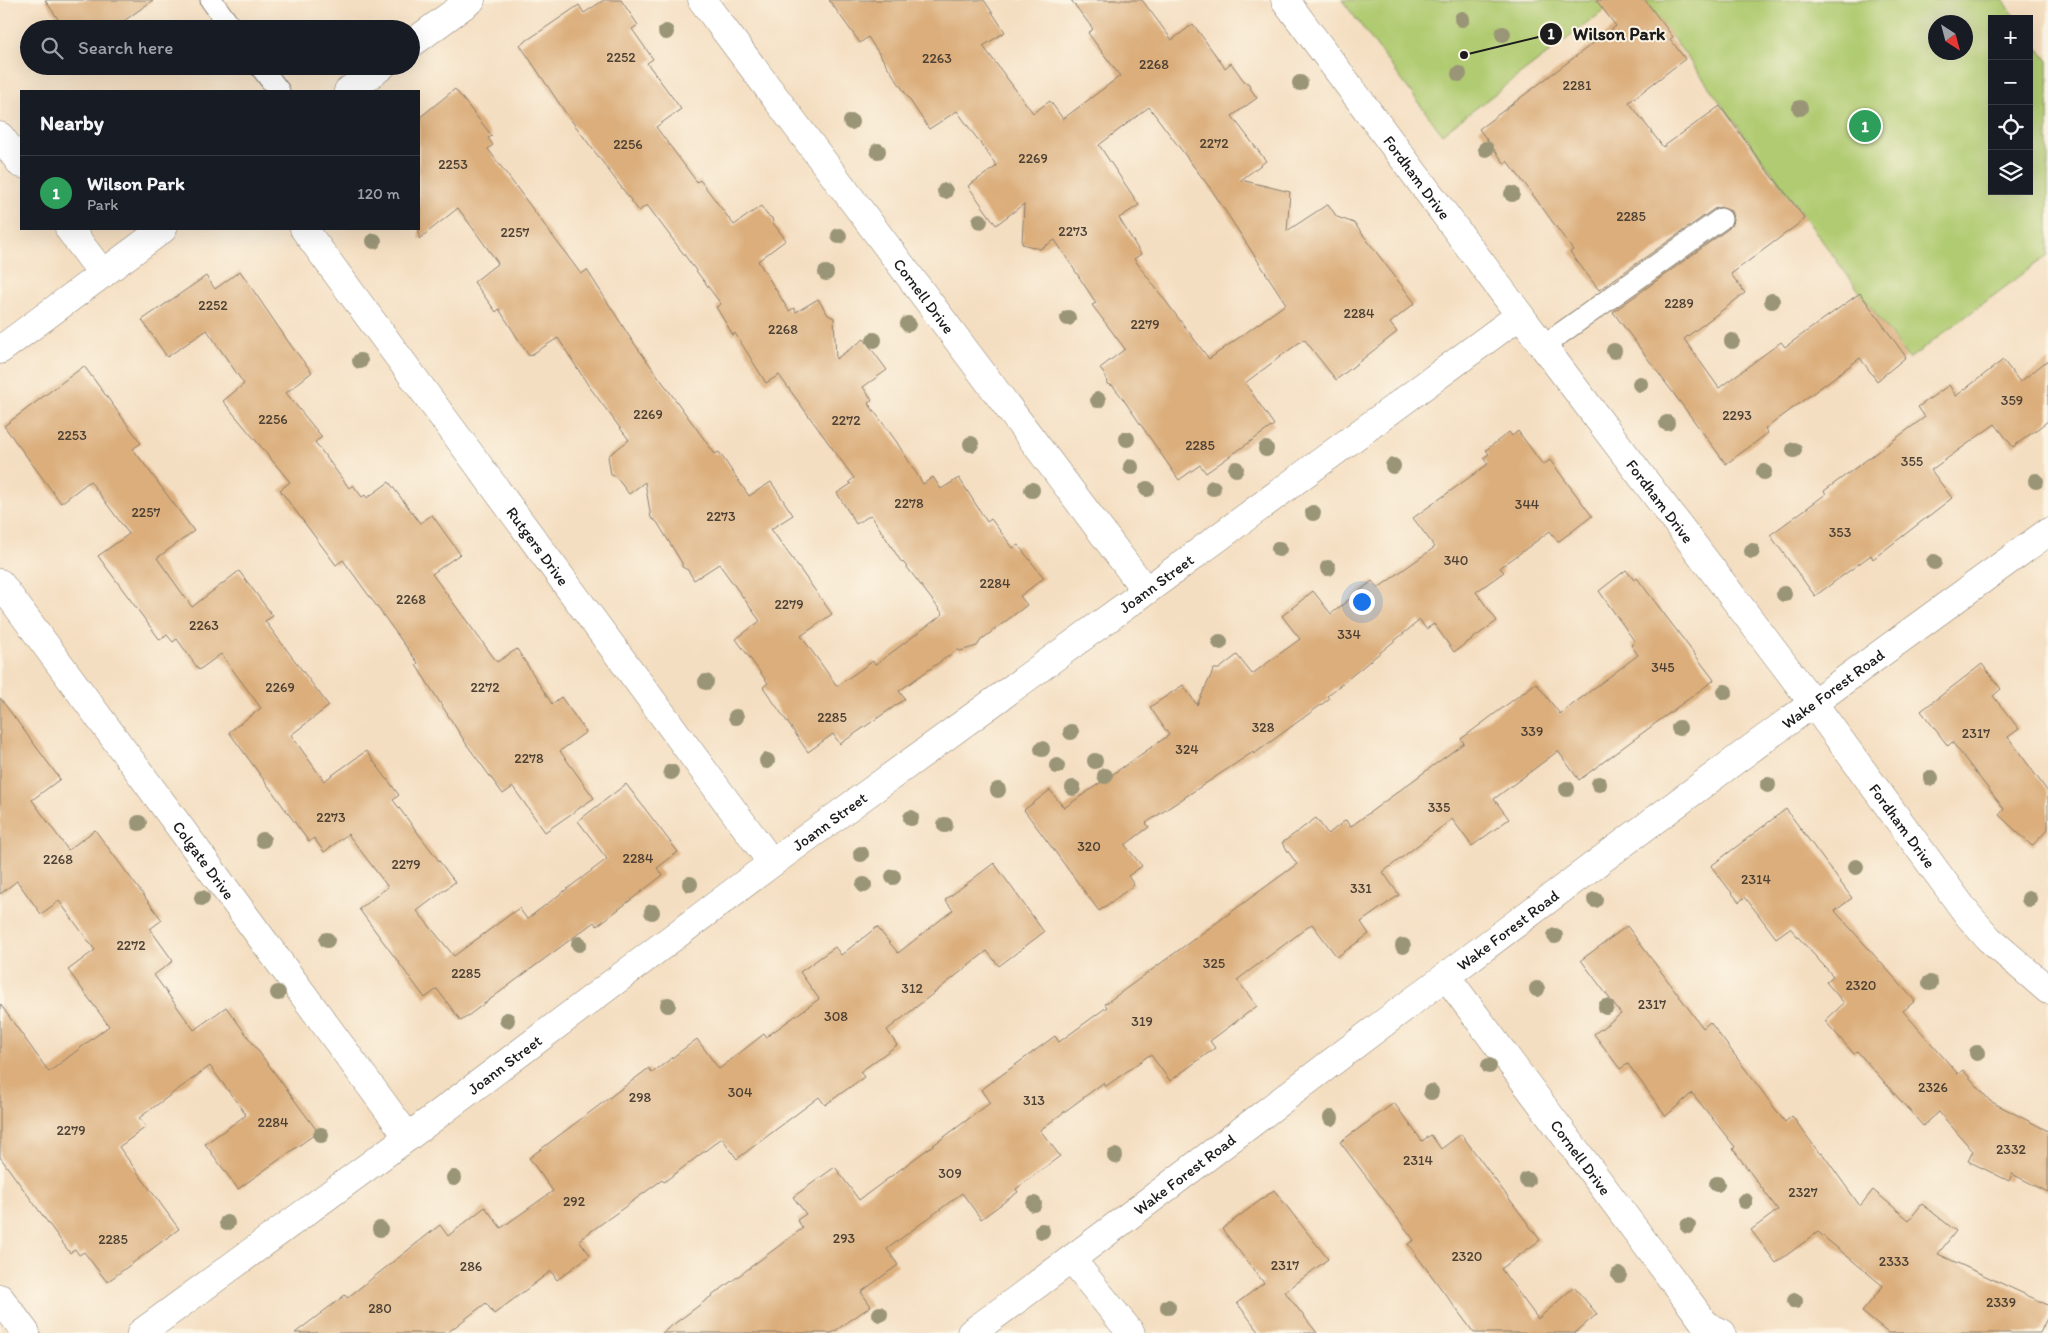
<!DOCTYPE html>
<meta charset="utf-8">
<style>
body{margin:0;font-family:Itim,sans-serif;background:#20242c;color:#f1f3f6}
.controls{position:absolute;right:15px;top:15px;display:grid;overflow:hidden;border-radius:0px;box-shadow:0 5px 20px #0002}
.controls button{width:45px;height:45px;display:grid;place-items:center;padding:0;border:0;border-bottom:1px solid #363941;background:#171b24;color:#f1f3f6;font:25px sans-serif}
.compass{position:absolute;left:1928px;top:15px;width:45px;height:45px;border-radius:50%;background:#171b24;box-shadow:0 5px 20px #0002;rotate:144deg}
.you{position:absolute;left:1361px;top:601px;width:18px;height:18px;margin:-12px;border:4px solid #fff;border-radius:50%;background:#1a73e8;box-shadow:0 0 0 8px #1a73e833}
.badge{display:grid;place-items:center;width:32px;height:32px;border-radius:50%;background:#2563eb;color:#fff;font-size:16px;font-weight:700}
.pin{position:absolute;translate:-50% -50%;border:2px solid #fff;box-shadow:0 1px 5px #0006}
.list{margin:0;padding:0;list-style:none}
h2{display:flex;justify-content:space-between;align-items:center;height:65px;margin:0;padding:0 20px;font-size:21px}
h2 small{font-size:16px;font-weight:400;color:#9ea1a6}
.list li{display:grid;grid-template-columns:32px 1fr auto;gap:15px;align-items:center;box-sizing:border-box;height:75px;padding:0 20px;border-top:1px solid #363941}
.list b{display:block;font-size:19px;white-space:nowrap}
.list p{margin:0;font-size:16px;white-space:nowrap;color:#9ea1a6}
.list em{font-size:16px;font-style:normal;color:#9ea1a6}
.icon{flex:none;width:28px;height:28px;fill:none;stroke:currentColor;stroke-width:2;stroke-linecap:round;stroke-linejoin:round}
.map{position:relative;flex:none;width:2048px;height:1333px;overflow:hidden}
.search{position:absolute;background:#171b24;box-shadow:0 5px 20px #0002;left:20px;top:20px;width:400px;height:55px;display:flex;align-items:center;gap:12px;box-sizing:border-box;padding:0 18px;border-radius:28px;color:#9ea1a6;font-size:19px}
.panel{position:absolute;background:#171b24;box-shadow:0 5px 20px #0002;left:20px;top:90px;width:400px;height:140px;border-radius:0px}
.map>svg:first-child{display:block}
.green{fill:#b0cb71;stroke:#667446;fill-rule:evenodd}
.building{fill:#dbae7c;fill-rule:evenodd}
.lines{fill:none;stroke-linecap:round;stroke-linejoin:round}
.service-casing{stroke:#887d6e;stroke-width:23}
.minor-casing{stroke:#887d6e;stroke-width:29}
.tertiary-casing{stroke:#887d6e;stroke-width:29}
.service{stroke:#fff;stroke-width:21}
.minor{stroke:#fff;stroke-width:28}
.tertiary{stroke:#fff;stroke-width:28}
.tree{fill:#9a9577}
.labels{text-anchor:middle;stroke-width:4;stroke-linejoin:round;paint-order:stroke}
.number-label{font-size:14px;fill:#4c4034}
.street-label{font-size:16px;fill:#1c1c1c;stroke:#fcf5e5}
.leader{fill:none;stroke:#1c1c1c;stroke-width:2}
.callout-dot{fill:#1c1c1c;stroke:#fcf5e5;stroke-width:2}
.mark-label{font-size:15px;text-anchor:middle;font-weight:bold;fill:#fff}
.callout-label{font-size:18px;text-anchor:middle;font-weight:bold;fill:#1c1c1c;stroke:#fcf5e5;stroke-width:4;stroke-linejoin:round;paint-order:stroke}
</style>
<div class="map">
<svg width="2048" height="1333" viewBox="0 0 2048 1333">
<rect width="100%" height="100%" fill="#fcf5e5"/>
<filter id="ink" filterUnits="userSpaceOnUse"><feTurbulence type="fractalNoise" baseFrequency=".02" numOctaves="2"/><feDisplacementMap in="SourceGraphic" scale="10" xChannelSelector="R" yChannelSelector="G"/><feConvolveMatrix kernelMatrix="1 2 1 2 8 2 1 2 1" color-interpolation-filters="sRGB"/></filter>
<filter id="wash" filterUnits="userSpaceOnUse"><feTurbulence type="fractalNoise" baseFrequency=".0096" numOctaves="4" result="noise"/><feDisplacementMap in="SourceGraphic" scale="20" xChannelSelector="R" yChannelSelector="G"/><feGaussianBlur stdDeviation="1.12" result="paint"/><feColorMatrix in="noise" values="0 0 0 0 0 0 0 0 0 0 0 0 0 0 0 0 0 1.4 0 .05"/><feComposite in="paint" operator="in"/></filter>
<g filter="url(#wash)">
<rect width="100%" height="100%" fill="#f4dec1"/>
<!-- green -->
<path class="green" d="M1342 0H1618L1442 134Z
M1645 0H2003L2017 19H1992V191H2029V36L2048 61V255L1909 359ZM1936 22H1966V52H1936Z"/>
<g id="blocks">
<!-- building -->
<path class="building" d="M45 0H153L113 29H45L58 19Z
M604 0H621L638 25 632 29 653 59 647 63 681 109 656 127 697 182 700 180 734 225 761 206 767 215 772 218 773 223 786 240 758 261 789 311 794 308 796 312 818 299 828 315 834 318 836 359 864 339 887 370 863 387 872 400 868 403 896 441 923 484 933 477 941 489 959 478 987 522 991 519 1013 548 1018 545 1044 578 1020 596 1027 605 981 640 977 646 960 651 958 649 899 691 905 699 840 744 833 734 808 752 763 687 768 683 736 639 760 621 719 564 694 580 688 570 682 567V563L657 522 651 518 645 482 629 494 616 477 611 475 608 456 629 440 588 385 558 338 529 356 499 309 496 312 474 282 498 263 458 208 419 239V118L455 89 492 136 488 138 493 145 488 149 581 274 587 270 631 339 715 454 719 452 749 496 771 482 793 515 771 529 832 614 801 636 837 686 873 661 875 664 879 662 943 614 903 562 902 563 871 515 856 524 837 493 851 484 849 482 854 478 779 375 766 383 735 333 733 335 716 307 721 304 647 205 639 211 565 112 520 45 579 5 584 13Z
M829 0H984L1005 32 983 46 1033 113 1050 101 1063 119 1120 76 1088 33 1093 29 1071 0H1142L1172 40 1193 24 1225 68 1231 63 1244 81 1249 84 1250 88 1257 98 1232 116 1266 161 1241 180 1290 192 1287 231 1328 204 1337 217 1354 223 1415 303 1390 323 1397 332 1336 380 1304 339 1245 383 1274 425 1206 473 1200 465 1179 480 1121 396 1113 386 1107 384 1106 377 1100 368 1125 349 1092 305 1096 303 1055 240 1040 249 1022 244 1024 204 996 225 968 186 997 166 957 111 929 129 868 37 860 43ZM1149 107 1213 192 1286 304 1209 359 1134 259 1141 254 1119 218 1139 205 1099 145Z
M1596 0H1645L1673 37 1670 39 1685 59 1629 102 1663 147 1720 106 1774 180 1775 179 1805 219 1731 274 1745 293 1684 339 1719 388 1781 342 1785 347 1860 293 1906 357 1877 381 1860 358 1765 429 1768 433 1726 464 1613 312 1728 229 1732 225 1733 218 1731 211 1720 207 1714 209 1599 290 1570 252 1573 250 1525 184 1507 161 1505 164 1479 129 1616 26Z
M240 271 292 347 312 372 286 393 322 437 315 442 349 488 353 485 362 497 365 495 367 498 389 482 420 523 432 515 460 554 432 574 497 662 517 649 552 704 561 697 586 732 560 751 594 798 545 832 513 787 503 794 467 745 416 665 418 663 343 560 336 565 280 490 290 482 223 401 244 384 207 330 167 357 142 320 206 276 215 289Z
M2003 360 2020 382 2048 360V421L2013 447 1995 424 1931 470 1952 498 1873 559 1871 555 1815 596 1770 535 1826 494 1824 491 1925 417 1918 407 1949 385 1956 396Z
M84 366 141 443 133 449 194 531 157 558 192 607 239 571 273 616 265 621 329 706 291 735 324 781 366 751 399 795 393 800 455 882 417 911 454 956 519 908 527 919 607 859 578 821 626 784 678 852 657 868 663 875 597 926 594 922 461 1021 437 989 425 998 359 909 388 887 348 834 324 852 314 838 309 842 229 732 261 708 221 654 199 670 177 639 173 642 167 635 160 640 98 556 129 534 90 481 61 503 4 426Z
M1518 431 1543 465 1550 460 1592 516 1558 542 1550 531 1500 568 1504 572 1476 592 1497 621 1454 652 1434 624 1426 629 1420 620 1327 696 1329 699 1254 754 1253 752 1146 823 1149 827 1125 845 1142 866 1128 876 1134 885 1099 911 1024 810 1050 790 1064 808 1169 735 1150 707 1183 685 1197 705 1214 669H1219L1237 655 1252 674 1300 639 1282 616 1313 591 1331 614 1372 581 1378 588 1435 547 1413 518 1488 464 1483 458 1489 454 1486 450 1509 432 1512 436Z
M1626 570 1634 580 1637 578 1714 680 1579 780 1558 751 1494 799 1509 819 1472 846 1452 819 1383 872 1399 895 1361 922 1369 934 1337 957 1312 924 1237 980 1257 1006 1210 1041 1215 1048 1170 1081 1151 1055 1148 1056 1105 1087 1103 1083 1040 1130 1060 1156 1016 1189 1018 1192 981 1219 962 1193 887 1249 898 1265 861 1292 871 1306 832 1333H662L803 1228 797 1220 806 1214 793 1197 835 1167 859 1200 990 1103 981 1090 1055 1036 1059 1042 1107 1007 1105 1004 1297 864 1282 843 1316 818 1328 834 1346 820 1350 827 1464 743 1461 739 1536 683 1560 714 1638 655 1631 645 1635 642 1599 591Z
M1982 664 2001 689 1993 696 2019 729 2008 737 2048 792V829L2032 846 1999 815 2004 809 1952 742 1948 746 1921 711Z
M0 698 60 779 32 800 68 850 95 830 162 920 150 929 173 961 154 975 194 1030 226 1007 318 1132 238 1189 205 1144 246 1115 210 1066 139 1118 146 1127 119 1147 179 1229 107 1282 84 1252 79 1255 75 1249 70 1253 0 1157V1004L49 1072 109 1026 68 970 95 950 59 901 41 914 17 881 0 894Z
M1786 809 1852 898 1835 911 1915 1001 1903 1011 1958 1074 1963 1070 1990 1101 2048 1131V1192L2012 1174 2009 1181 1968 1161 1973 1151 1939 1112 1923 1126 1857 1051 1854 1054 1825 1021 1844 1003 1826 982 1833 976 1790 928 1776 938 1745 897 1739 902 1711 866Z
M994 863 1044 932 999 966 987 951 887 1030 897 1045 860 1072 864 1077 825 1105 819 1097 737 1159 722 1138 664 1182 662 1180 579 1240 590 1255 557 1280 551 1271 494 1314 486 1303 447 1333H295L345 1295 347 1298 440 1225 448 1236 485 1207 501 1228 553 1191 529 1158 649 1068 652 1073 697 1039 719 1069 764 1034 766 1037 819 999 800 972 835 947 841 955 877 927 898 953 953 910 945 900Z
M1627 926 1703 1028 1710 1022 1785 1122 1792 1116 1820 1154 1822 1153 1860 1206 1873 1190 1909 1220 1922 1204 1956 1231 1938 1254 2048 1305V1316L2040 1333H1888L1862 1312 1883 1286 1818 1232 1776 1263 1751 1230 1778 1210 1733 1149 1735 1147 1692 1093 1666 1116 1628 1064 1620 1069 1594 1034 1621 1014 1581 960Z
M1394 1103 1422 1141 1431 1135 1441 1149 1461 1134 1540 1240 1501 1269 1538 1319 1574 1287 1597 1314 1575 1333H1474L1408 1244 1414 1240 1340 1142Z
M1274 1190 1328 1259 1285 1292 1317 1333H1260L1237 1303 1264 1283 1222 1229Z"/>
</g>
</g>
<g filter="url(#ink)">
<use href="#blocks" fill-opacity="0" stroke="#887d6e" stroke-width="1"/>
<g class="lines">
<!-- service casing -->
<g class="service-casing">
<path id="service" d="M211 0 232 29
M260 66 279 91
M1543 346 1721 219"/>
</g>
<!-- minor casing -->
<g class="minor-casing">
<g id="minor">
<path id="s1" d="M702 0 1146 591"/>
<path id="s2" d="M1285 0 1543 346 1813 703 1968 915 1989 939 2048 990"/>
<path d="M0 136 21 164"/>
<path d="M69 229 103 274"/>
<path id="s3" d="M304 229 772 863"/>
<path id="s4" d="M0 583 408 1137"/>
<path id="s5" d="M1446 976 1706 1325 1722 1333"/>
<path d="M1072 1260 1131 1333"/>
<path d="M0 1298 26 1333"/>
<path id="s6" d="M141 1333 408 1137 772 863 1146 591 1520 315"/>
<path id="s7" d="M971 1333C1131 1217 1287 1095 1445 977 1645 826 1846 678 2048 532"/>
</g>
</g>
<!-- tertiary casing -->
<g class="tertiary-casing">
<path id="tertiary" d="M411 44 471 0
M348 91 382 66
M0 350 163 229"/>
</g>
<!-- service -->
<use href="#service" class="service"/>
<!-- minor -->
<use href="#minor" class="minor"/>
<!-- tertiary -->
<use href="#tertiary" class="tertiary"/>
</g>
<!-- trees -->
<g class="tree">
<circle cx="1462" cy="19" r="8"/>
<circle cx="666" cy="32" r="8"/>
<circle cx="1503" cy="34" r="8"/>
<circle cx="1459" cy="74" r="8"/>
<circle cx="1300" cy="83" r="8"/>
<circle cx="1800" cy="108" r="8"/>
<circle cx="851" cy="122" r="8"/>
<circle cx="1486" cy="149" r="8"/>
<circle cx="878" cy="151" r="8"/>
<circle cx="945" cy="191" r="8"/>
<circle cx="1512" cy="194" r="8"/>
<circle cx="980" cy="221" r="8"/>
<circle cx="839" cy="236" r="8"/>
<circle cx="374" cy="241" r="8"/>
<circle cx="826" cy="273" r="8"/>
<circle cx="1772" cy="301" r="8"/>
<circle cx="1068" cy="318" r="8"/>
<circle cx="908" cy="324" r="8"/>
<circle cx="874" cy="340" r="8"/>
<circle cx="1732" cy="341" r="8"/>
<circle cx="1614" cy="351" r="8"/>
<circle cx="360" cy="361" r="8"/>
<circle cx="1640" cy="384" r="8"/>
<circle cx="1098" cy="400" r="8"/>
<circle cx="1667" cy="423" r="8"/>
<circle cx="1127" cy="439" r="8"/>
<circle cx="971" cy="444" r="8"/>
<circle cx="1266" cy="449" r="8"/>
<circle cx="1794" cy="450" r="8"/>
<circle cx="1393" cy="466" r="8"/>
<circle cx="1131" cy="467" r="8"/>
<circle cx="1236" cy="469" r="8"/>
<circle cx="1764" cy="472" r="8"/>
<circle cx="2036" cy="481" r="8"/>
<circle cx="1213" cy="488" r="8"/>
<circle cx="1147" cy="489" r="8"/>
<circle cx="1032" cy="490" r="8"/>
<circle cx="1313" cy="513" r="8"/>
<circle cx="1279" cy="549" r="8"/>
<circle cx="1752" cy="551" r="8"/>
<circle cx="1934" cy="562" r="8"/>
<circle cx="1328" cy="568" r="8"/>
<circle cx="1784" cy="594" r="8"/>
<circle cx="1220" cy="642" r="8"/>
<circle cx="706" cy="682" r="8"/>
<circle cx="1725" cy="692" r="8"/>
<circle cx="736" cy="717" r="8"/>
<circle cx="1679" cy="728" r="8"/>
<circle cx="1071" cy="732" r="8"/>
<circle cx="1042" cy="749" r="8"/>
<circle cx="767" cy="761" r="8"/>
<circle cx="1095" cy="761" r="8"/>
<circle cx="1057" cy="766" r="8"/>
<circle cx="671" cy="772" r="8"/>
<circle cx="1105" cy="776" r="8"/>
<circle cx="1931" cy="778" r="8"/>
<circle cx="1599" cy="784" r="8"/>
<circle cx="1768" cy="785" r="8"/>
<circle cx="1073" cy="788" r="8"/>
<circle cx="1567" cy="789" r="8"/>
<circle cx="998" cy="790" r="8"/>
<circle cx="911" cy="818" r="8"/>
<circle cx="139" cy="823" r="8"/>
<circle cx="945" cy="825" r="8"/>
<circle cx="263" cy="840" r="8"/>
<circle cx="861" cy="854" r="8"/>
<circle cx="1856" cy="867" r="8"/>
<circle cx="893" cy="877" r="8"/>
<circle cx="690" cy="884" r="8"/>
<circle cx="864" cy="885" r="8"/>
<circle cx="202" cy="898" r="8"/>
<circle cx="2029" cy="899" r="8"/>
<circle cx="1595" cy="900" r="8"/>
<circle cx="652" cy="912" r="8"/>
<circle cx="1555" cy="936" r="8"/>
<circle cx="327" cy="940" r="8"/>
<circle cx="579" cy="944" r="8"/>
<circle cx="1403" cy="946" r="8"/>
<circle cx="1930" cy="983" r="8"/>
<circle cx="1537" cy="989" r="8"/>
<circle cx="278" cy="993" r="8"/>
<circle cx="668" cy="1005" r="8"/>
<circle cx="1606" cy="1007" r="8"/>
<circle cx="507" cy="1020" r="8"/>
<circle cx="1977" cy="1053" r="8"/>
<circle cx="1489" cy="1066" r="8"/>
<circle cx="1431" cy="1092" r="8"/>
<circle cx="1331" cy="1118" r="8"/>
<circle cx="321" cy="1135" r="8"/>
<circle cx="1115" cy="1156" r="8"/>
<circle cx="454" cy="1178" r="8"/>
<circle cx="1527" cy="1180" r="8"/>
<circle cx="1717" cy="1184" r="8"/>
<circle cx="1745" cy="1201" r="8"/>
<circle cx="1034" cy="1204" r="8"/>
<circle cx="227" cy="1223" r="8"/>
<circle cx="1688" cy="1226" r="8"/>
<circle cx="380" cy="1229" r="8"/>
<circle cx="1042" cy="1231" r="8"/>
<circle cx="1619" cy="1275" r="8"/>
<circle cx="1795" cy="1301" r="8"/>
<circle cx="1168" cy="1307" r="8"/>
<circle cx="880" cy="1314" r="8"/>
</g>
</g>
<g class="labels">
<!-- number labels -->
<g class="number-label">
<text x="621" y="62">2252</text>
<text x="937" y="63">2263</text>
<text x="1154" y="69">2268</text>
<text x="1577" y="90">2281</text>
<text x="1214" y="148">2272</text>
<text x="628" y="149">2256</text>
<text x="1033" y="163">2269</text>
<text x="453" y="169">2253</text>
<text x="1631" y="221">2285</text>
<text x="1073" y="236">2273</text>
<text x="515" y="237">2257</text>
<text x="1679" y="308">2289</text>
<text x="213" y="310">2252</text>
<text x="1359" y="318">2284</text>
<text x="1145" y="329">2279</text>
<text x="783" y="334">2268</text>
<text x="2012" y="405">359</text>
<text x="648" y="419">2269</text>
<text x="1737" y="420">2293</text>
<text x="273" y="424">2256</text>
<text x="846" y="425">2272</text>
<text x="72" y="440">2253</text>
<text x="1200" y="450">2285</text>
<text x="1912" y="466">355</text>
<text x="909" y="508">2278</text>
<text x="1527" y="509">344</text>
<text x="146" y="517">2257</text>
<text x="721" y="521">2273</text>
<text x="1840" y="537">353</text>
<text x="1456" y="565">340</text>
<text x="995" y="588">2284</text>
<text x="411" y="604">2268</text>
<text x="789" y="609">2279</text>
<text x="204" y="630">2263</text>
<text x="1349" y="639">334</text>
<text x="1663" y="672">345</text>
<text x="280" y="692">2269</text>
<text x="485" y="692">2272</text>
<text x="832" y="722">2285</text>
<text x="1263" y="732">328</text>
<text x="1532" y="736">339</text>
<text x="1976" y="738">2317</text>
<text x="1187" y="754">324</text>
<text x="529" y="763">2278</text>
<text x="1439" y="812">335</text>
<text x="331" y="822">2273</text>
<text x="1089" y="851">320</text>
<text x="638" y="863">2284</text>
<text x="58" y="864">2268</text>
<text x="406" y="869">2279</text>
<text x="1756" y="884">2314</text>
<text x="1361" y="893">331</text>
<text x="131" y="950">2272</text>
<text x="1214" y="968">325</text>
<text x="466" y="978">2285</text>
<text x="1861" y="990">2320</text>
<text x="912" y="993">312</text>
<text x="1652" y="1009">2317</text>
<text x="836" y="1021">308</text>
<text x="1142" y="1026">319</text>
<text x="1933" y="1092">2326</text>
<text x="740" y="1097">304</text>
<text x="640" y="1102">298</text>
<text x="1034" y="1105">313</text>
<text x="273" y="1127">2284</text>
<text x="71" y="1135">2279</text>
<text x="2011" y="1154">2332</text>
<text x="1418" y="1165">2314</text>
<text x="950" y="1178">309</text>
<text x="1803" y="1197">2327</text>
<text x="574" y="1206">292</text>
<text x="844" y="1243">293</text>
<text x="113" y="1244">2285</text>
<text x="1467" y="1261">2320</text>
<text x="1894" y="1266">2333</text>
<text x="1285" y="1270">2317</text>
<text x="471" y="1271">286</text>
<text x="2001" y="1307">2339</text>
<text x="380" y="1313">280</text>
</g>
<!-- street labels -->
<g class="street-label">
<text dy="6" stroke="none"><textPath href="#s2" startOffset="221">Fordham Drive</textPath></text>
<text dy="6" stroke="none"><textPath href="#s1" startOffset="370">Cornell Drive</textPath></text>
<text dy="6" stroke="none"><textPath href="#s2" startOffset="626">Fordham Drive</textPath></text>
<text dy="6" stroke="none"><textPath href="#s3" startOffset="394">Rutgers Drive</textPath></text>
<text dy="6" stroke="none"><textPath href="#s6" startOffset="1262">Joann Street</textPath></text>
<text dy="6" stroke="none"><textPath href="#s7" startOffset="1076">Wake Forest Road</textPath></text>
<text dy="6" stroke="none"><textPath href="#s6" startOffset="858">Joann Street</textPath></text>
<text dy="6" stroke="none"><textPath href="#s2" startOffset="1031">Fordham Drive</textPath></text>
<text dy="6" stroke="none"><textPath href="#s4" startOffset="344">Colgate Drive</textPath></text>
<text dy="6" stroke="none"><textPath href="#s7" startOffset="671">Wake Forest Road</textPath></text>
<text dy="6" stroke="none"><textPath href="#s6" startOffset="452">Joann Street</textPath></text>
<text dy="6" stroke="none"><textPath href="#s5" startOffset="226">Cornell Drive</textPath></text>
<text dy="6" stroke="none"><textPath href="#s7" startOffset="266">Wake Forest Road</textPath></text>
</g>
</g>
<!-- callouts -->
<path class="leader" d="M1464 55L1551 34"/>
<g class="callout-dot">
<circle cx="1464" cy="55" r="5"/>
<circle cx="1551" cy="34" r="12"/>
</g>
<g class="mark-label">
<text x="1551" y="39">1</text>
</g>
<g class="callout-label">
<text x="1619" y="40">Wilson Park</text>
</g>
</svg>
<div class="controls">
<button>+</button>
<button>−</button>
<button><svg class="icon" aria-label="locate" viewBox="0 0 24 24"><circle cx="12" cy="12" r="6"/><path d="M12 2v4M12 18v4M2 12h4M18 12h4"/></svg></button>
<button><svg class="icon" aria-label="layers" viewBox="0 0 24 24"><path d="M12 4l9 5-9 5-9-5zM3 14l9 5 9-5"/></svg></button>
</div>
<svg class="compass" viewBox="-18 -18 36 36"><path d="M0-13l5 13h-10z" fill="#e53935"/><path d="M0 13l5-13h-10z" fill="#9ea1a6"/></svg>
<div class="you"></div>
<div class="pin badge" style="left:1865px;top:126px;background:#2e9e5b">1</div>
<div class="search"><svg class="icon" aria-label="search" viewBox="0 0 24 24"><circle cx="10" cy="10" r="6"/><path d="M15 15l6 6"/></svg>Search here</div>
<section class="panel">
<h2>Nearby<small></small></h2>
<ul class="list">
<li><span class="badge" style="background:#2e9e5b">1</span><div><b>Wilson Park</b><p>Park</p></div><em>120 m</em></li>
</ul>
</section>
</div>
